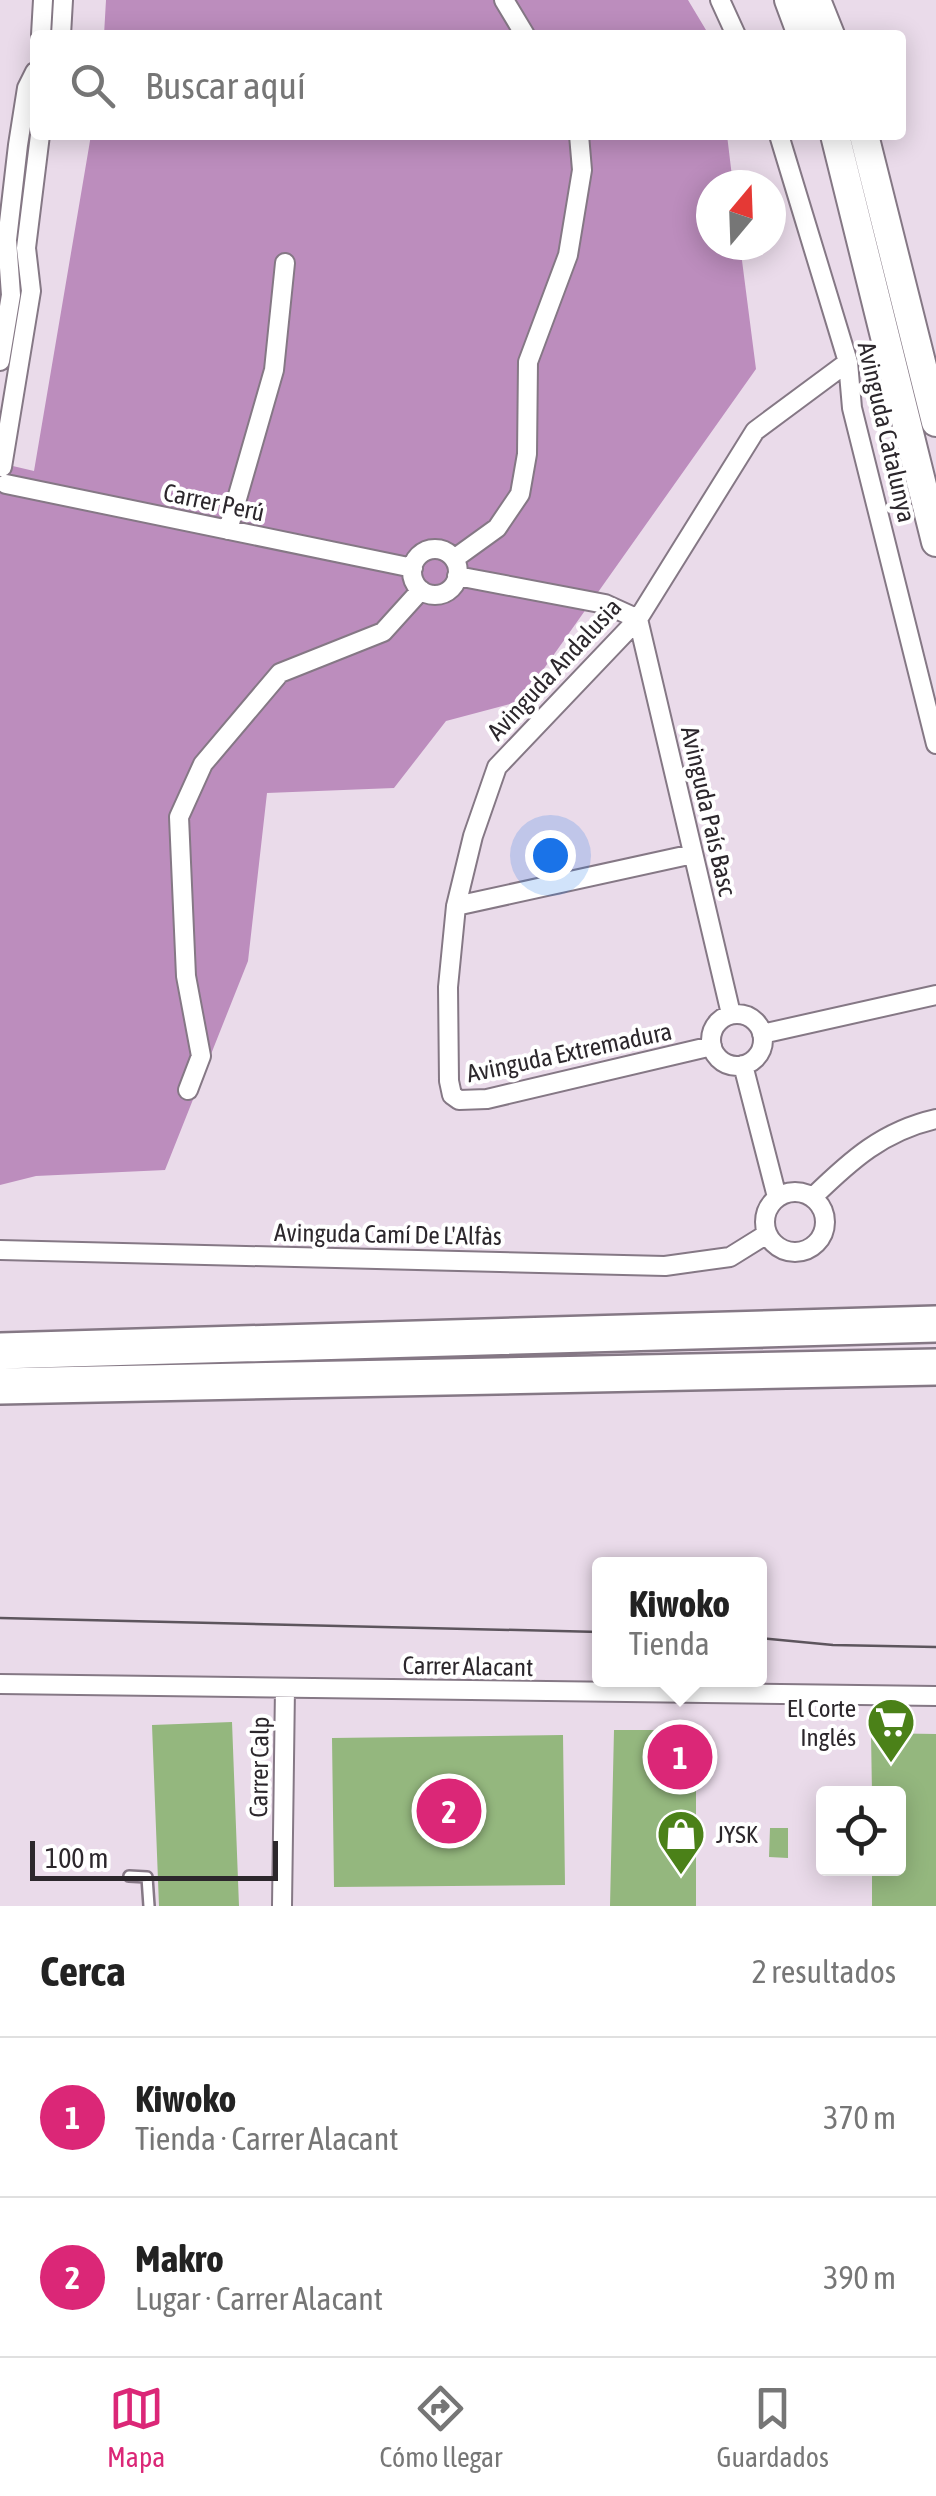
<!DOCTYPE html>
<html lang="es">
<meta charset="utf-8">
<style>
body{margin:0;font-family:"Asap Condensed",sans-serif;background:#f6f6f6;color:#222}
.controls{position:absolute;right:30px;bottom:30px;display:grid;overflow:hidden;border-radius:10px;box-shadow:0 5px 25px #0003}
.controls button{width:90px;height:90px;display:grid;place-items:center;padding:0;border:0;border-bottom:2px solid #e0e0e0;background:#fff;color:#222;font:50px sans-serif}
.compass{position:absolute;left:696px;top:170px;width:90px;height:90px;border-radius:50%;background:#fff;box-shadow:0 5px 25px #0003;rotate:19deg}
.scale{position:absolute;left:30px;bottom:25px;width:248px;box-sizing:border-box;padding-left:10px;border:5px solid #2c272c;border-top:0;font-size:28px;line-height:35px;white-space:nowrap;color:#2c272c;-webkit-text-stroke:8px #fff;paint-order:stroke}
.you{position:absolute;left:550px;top:855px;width:35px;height:35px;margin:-25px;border:8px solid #fff;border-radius:50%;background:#1a73e8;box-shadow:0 0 0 15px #1a73e833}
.badge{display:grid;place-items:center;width:65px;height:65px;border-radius:50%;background:#db2777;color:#fff;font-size:32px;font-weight:700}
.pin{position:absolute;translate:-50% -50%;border:5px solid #fff;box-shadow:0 2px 10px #0006}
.popup{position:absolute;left:592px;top:1557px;width:175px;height:130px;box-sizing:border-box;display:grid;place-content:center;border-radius:10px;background:#fff;filter:drop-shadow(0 2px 8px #0005);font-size:32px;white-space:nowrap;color:#767676}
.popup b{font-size:38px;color:#222}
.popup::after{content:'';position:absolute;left:50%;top:100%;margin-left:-20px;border:20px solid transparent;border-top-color:#fff}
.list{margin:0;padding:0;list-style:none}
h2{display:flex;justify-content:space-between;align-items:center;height:130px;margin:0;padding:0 40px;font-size:42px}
h2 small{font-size:32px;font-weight:400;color:#767676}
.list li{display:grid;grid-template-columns:65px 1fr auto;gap:30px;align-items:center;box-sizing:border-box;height:160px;padding:0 40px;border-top:2px solid #e0e0e0}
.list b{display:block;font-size:38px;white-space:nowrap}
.list p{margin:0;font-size:32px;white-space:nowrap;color:#767676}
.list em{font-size:32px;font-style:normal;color:#767676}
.icon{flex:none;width:55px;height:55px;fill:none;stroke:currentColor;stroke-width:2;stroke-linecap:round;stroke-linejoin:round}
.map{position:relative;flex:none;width:936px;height:1906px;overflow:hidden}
.search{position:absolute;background:#fff;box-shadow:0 5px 25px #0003;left:30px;right:30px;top:30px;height:110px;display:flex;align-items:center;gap:25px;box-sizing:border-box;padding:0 35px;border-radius:10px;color:#767676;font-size:38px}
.sheet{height:450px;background:#fff}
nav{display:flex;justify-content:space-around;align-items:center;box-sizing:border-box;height:140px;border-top:2px solid #e0e0e0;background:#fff;font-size:28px;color:#767676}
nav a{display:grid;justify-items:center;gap:5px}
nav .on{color:#db2777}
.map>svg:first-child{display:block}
.forest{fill:#bc8dbd}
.building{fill:#94b77e}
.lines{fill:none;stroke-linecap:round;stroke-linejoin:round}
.service-casing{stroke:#857885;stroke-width:14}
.minor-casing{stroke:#857885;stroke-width:22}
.secondary-casing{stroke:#857885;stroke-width:32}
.motorway-casing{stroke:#857885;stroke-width:40}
.service{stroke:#fff;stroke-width:9}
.minor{stroke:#fff;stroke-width:18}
.secondary{stroke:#fff;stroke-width:28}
.motorway{stroke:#fff;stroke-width:35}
.tram{stroke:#5d555d;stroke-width:2.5}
.labels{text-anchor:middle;stroke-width:8;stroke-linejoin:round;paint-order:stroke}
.street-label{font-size:25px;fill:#2c272c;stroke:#fff}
.poi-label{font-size:25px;fill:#2c272c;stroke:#fff;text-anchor:end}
</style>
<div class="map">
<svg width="936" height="1906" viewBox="0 0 936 1906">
<rect width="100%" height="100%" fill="#eadbea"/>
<!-- forest -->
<path class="forest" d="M106 0H688L709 35H104Z
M91 135H727L733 185H711V245H740L756 369 521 701 446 721 394 788 267 793 248 961 165 1170 36 1176 0 1185V463L34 471Z"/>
<!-- building -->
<path class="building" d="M232 1722 239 1906H159L152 1725Z
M614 1730H696V1906H610Z
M871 1733 936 1734V1906H872V1868H898V1794H872Z
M563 1735 565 1885 334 1887 332 1738Z
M770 1828H788V1858L769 1857Z"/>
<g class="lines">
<!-- service casing -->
<g class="service-casing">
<path id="service" d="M129 1876 147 1877 149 1906"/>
</g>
<!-- minor casing -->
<g class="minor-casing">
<path id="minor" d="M504 0 525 35
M720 0 736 35
M41 35 43 0
M61 35 63 0
M779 135 848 362 852 408 936 744
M0 361 11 295 7 240 18 145 27 88 35 72
M2 467 31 291 26 248 40 135
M6 484 413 568
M228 530 274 370 285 263
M412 572a23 23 0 1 1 46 0a23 23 0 1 1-46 0Z
M454 559 497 528 520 494 527 454 528 362 568 255 582 170 579 135
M457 576 605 604 638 619 731 1014
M456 906 693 854
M711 1040a26 26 0 1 1 52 0a26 26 0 1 1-52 0Z
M762 1034 936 995
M712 1046 487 1099 459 1100 452 1095 449 1081 448 987 456 906 473 836 497 767 638 619 755 431 848 362
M743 1065 777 1197
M188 1090 201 1056 186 976 179 817 203 764 280 673 383 632 421 590
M765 1222a30 30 0 1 1 60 0a30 30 0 1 1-60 0Z
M813 1197C851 1160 883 1131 936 1119
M0 1250 665 1266 730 1257 767 1234
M0 1684 936 1696
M282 1906 285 1688"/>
</g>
<!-- secondary casing -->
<g class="secondary-casing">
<path id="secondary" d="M789 0 802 35
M816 0 830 35
M835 135 936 542
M864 135 936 422"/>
</g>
<!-- motorway casing -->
<g class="motorway-casing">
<path id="motorway" d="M0 1351 936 1324
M0 1386 936 1367"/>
</g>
<!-- service -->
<use href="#service" class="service"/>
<!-- minor -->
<use href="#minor" class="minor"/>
<!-- secondary -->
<use href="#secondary" class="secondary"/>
<!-- motorway -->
<use href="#motorway" class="motorway"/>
<!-- tram -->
<path class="tram" d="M0 1618 600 1632
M760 1638 833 1645 936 1647"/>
</g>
<!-- icons -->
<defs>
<g id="supermarket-pin" transform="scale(2.5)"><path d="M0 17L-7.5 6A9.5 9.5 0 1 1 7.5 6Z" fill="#4b8118" stroke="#fff"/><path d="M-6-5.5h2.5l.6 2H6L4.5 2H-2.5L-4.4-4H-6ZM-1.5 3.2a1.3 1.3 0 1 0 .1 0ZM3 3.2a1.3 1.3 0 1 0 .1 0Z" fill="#fff"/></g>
<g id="shop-pin" transform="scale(2.5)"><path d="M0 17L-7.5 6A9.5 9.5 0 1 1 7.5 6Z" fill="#4b8118" stroke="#fff"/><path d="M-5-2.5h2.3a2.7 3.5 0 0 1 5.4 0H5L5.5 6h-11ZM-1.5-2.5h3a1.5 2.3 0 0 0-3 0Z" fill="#fff"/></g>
</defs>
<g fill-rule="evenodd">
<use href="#supermarket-pin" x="891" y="1722"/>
<use href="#shop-pin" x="681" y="1834"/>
</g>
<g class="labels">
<!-- street labels -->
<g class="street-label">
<text transform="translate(887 432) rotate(77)" y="9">Avinguda Catalunya</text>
<text transform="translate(214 502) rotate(12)" y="9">Carrer Perú</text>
<text transform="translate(554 669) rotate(-47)" y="9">Avinguda Andalusia</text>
<text transform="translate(709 811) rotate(77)" y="9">Avinguda País Basc</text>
<text transform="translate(569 1052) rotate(-12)" y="9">Avinguda Extremadura</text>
<text transform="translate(388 1234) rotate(1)" y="9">Avinguda Camí De L'Alfàs</text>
<text transform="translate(468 1666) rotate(1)" y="9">Carrer Alacant</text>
<text transform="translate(259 1767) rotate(-89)" y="9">Carrer Calp</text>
</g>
<!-- poi labels -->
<g class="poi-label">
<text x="856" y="1717">El Corte<tspan x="856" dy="29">Inglés</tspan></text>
<text x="716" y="1843" text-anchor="start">JYSK</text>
</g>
</g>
</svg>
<div class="controls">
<button><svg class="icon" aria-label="locate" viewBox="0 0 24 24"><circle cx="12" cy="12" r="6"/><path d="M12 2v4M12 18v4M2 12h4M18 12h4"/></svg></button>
</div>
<svg class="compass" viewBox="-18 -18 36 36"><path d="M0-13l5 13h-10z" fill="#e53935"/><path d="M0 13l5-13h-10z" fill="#767676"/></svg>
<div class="scale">100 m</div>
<div class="you"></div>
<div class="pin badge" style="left:680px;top:1757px">1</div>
<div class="popup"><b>Kiwoko</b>Tienda</div>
<div class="pin badge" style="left:449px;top:1811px">2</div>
<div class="search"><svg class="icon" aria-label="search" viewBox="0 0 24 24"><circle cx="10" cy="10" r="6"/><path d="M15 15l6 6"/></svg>Buscar aquí</div>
</div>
<section class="sheet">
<h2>Cerca<small>2 resultados</small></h2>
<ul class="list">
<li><span class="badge">1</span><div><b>Kiwoko</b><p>Tienda · Carrer Alacant</p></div><em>370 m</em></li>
<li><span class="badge">2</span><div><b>Makro</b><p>Lugar · Carrer Alacant</p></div><em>390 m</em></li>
</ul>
</section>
<nav>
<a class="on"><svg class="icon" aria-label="map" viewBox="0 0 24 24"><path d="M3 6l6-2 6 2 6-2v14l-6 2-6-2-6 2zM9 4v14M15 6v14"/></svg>Mapa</a>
<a><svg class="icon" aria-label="directions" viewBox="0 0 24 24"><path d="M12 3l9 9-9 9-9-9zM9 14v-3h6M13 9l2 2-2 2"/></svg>Cómo llegar</a>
<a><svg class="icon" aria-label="saved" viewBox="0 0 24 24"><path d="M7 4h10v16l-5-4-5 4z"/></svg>Guardados</a>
</nav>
